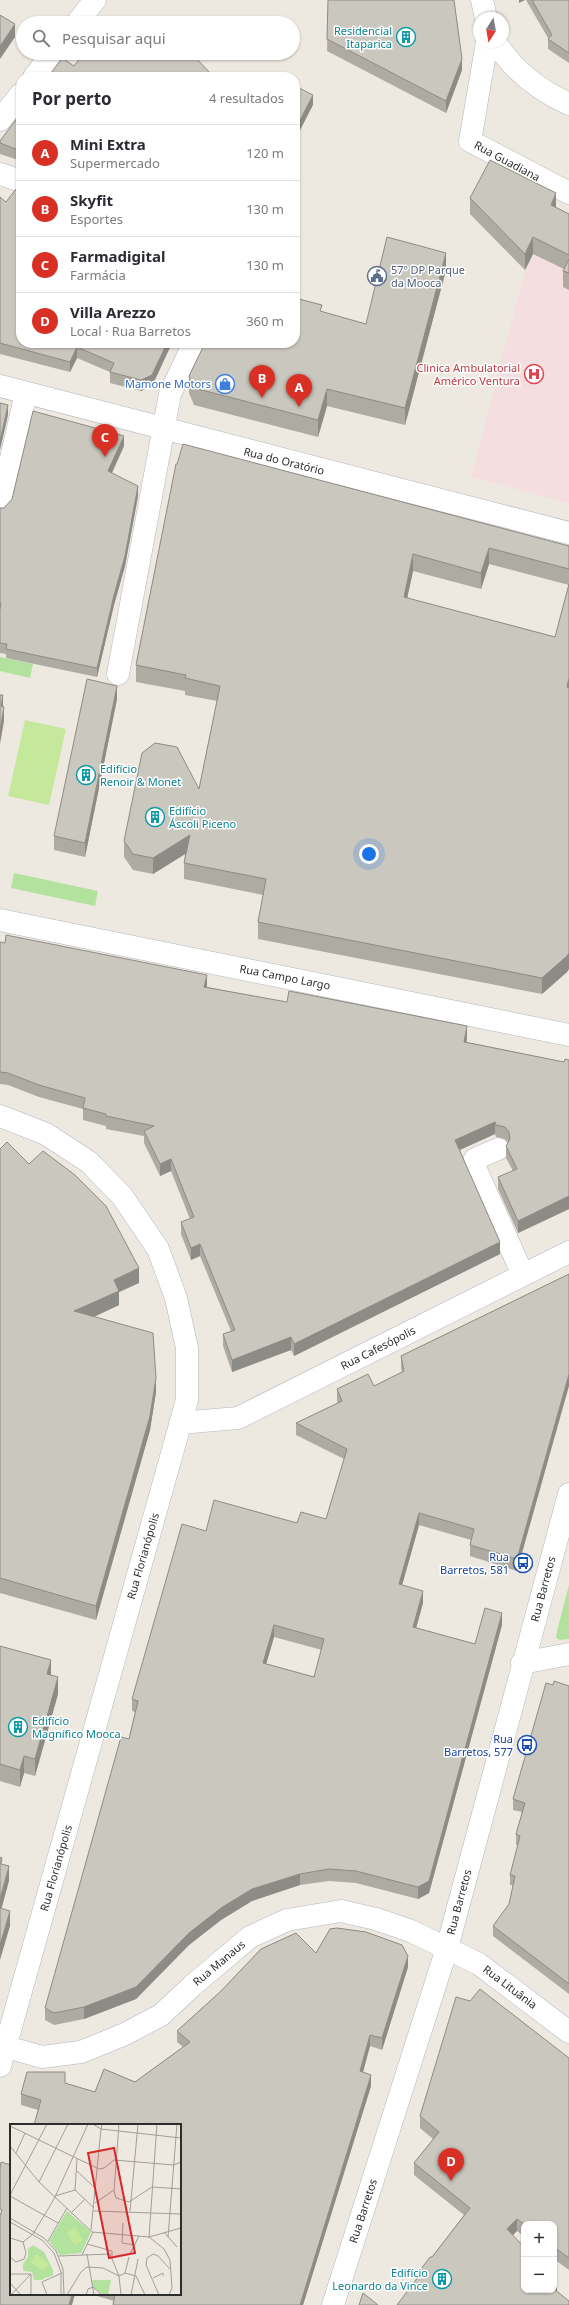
<!DOCTYPE html>
<html lang="pt">
<meta charset="utf-8">
<style>
body{margin:0;font-family:"Noto Sans",sans-serif;background:#f7f7f7;color:#2b2b33}
.controls{position:absolute;right:12px;bottom:12px;display:grid;overflow:hidden;border-radius:8px;box-shadow:0 1px 3px #0004}
.controls button{width:36px;height:36px;display:grid;place-items:center;padding:0;border:0;border-bottom:1px solid #e1e1e2;background:#fff;color:#2b2b33;font:20px sans-serif}
.compass{position:absolute;left:473px;top:12px;width:36px;height:36px;border-radius:50%;background:#fff;box-shadow:0 1px 3px #0004;rotate:191deg}
.you{position:absolute;left:369px;top:854px;width:14px;height:14px;margin:-10px;border:3px solid #fff;border-radius:50%;background:#1a73e8;box-shadow:0 0 0 6px #1a73e833}
.badge{display:grid;place-items:center;width:26px;height:26px;border-radius:50%;background:#d93025;color:#fff;font-size:13px;font-weight:700}
.pin{position:absolute;translate:-50% -33px;filter:drop-shadow(0 1px 2px #0008)}
.pin::after{content:'';position:absolute;top:21px;width:14px;height:12px;background:inherit;clip-path:polygon(0 0,100% 0,50% 100%)}
.list{margin:0;padding:0;list-style:none}
h2{display:flex;justify-content:space-between;align-items:center;height:52px;margin:0;padding:0 16px;font-size:17px}
h2 small{font-size:13px;font-weight:400;color:#7c7c81}
.list li{display:grid;grid-template-columns:26px 1fr auto;gap:12px;align-items:center;box-sizing:border-box;height:56px;padding:0 16px;border-top:1px solid #e1e1e2}
.list b{display:block;font-size:15px;white-space:nowrap}
.list p{margin:0;font-size:13px;white-space:nowrap;color:#7c7c81}
.list em{font-size:13px;font-style:normal;color:#7c7c81}
.icon{flex:none;width:22px;height:22px;fill:none;stroke:currentColor;stroke-width:2;stroke-linecap:round;stroke-linejoin:round}
.map{position:relative;flex:none;width:569px;height:2305px;overflow:hidden}
.search{position:absolute;background:#fff;box-shadow:0 1px 3px #0004;left:16px;top:16px;width:284px;height:44px;display:flex;align-items:center;gap:10px;box-sizing:border-box;padding:0 14px;border-radius:22px;color:#7c7c81;font-size:15px}
.panel{position:absolute;background:#fff;box-shadow:0 1px 3px #0004;left:16px;top:72px;width:284px;height:276px;border-radius:16px}
.map>svg:first-child{display:block}
.medical{fill:#f4dedf}
.green{fill:#b3e29f}
.pitch{fill:#c5e99b}
.lines{fill:none;stroke-linecap:round;stroke-linejoin:round}
.minor-casing{stroke:#b3b6c0;stroke-width:23}
.tertiary-casing{stroke:#b3b6c0;stroke-width:23}
.minor{stroke:#fff;stroke-width:22}
.tertiary{stroke:#fff;stroke-width:22}
.wall{fill:#aeaba3;fill-rule:evenodd}
.shaded-wall{fill:#8d8b85}
.building{fill:#cac7be;stroke:#8d8b85;fill-rule:evenodd}
.labels{text-anchor:middle;stroke-width:3;stroke-linejoin:round;paint-order:stroke}
.culture-label{font-size:11px;fill:#0d838f;stroke:#fff;text-anchor:start}
.street-label{font-size:11px;fill:#2d2d2d;stroke:#fff}
.service-label{font-size:11px;fill:#4e5e75;stroke:#fff;text-anchor:start}
.health-label{font-size:11px;fill:#be3a42;stroke:#fff;text-anchor:end}
.shop-label{font-size:11px;fill:#366cbe;stroke:#fff;text-anchor:end}
.transit-label{font-size:11px;fill:#164399;stroke:#fff;text-anchor:end}
.inset-road{fill:none;stroke:#a19e98;stroke-width:1}
.view{fill:#d62828;fill-opacity:0.15;stroke:#d62828;stroke-width:2}
.inset-edge{fill:none;stroke:#2d2d2d;stroke-width:2}
</style>
<div class="map">
<svg width="569" height="2305" viewBox="0 0 569 2305">
<rect width="100%" height="100%" fill="#eee9e0"/>
<!-- medical -->
<path class="medical" d="M569 216V503L471 477 525 270 533 254Z"/>
<!-- green -->
<path class="green" d="M0 657 33 664 30 678 0 671Z
M14 873 98 891 95 906 11 888Z
M569 1585V1639L560 1640 556 1638 557 1631Z"/>
<!-- pitch -->
<path class="pitch" d="M25 720 66 729 49 805 8 796Z"/>
<g class="lines">
<!-- minor casing -->
<g class="minor-casing">
<path id="minor" d="M482 0 486 18
M77 23 95 0
M487 42 470 141 569 193
M495 42C514 71 538 90 569 104
M34 77 53 53
M0 120 21 94
M0 174 21 181
M0 506 26 393
M118 674 170 394 194 343
M0 920 569 1035
M0 1116 46 1134 89 1162 122 1196 158 1249 176 1298 187 1348V1400L0 2066
M498 1149 475 1159 473 1163 523 1275
M180 1423 238 1418 569 1252
M522 1663 569 1654
M0 2045 42 2057 81 2052 125 2034 161 2015 192 1986 250 1937 287 1920 341 1911 376 1919 411 1931 479 1964 569 2032
M333 2305 447 1948 569 1494"/>
</g>
<!-- tertiary casing -->
<g class="tertiary-casing">
<path id="tertiary" d="M0 386 569 533"/>
</g>
<!-- minor -->
<use href="#minor" class="minor"/>
<!-- tertiary -->
<use href="#tertiary" class="tertiary"/>
</g>
<!-- wall -->
<path class="wall" d="M328 0 462 70 446 113 327 51Z
M526 0H569V63L548 49V38Z
M21 113V161L0 154V141Z
M0 197 21 343H172L152 386 141 391 110 383V372L77 358 70 372 0 354Z
M470 198 556 207 569 214V290L563 287V271L564 269 533 254 525 270 470 214Z
M446 270 405 425 327 406 318 437 194 405 189 393V376L322 312 366 324Z
M124 446 112 473 138 496 125 566 114 605 97 677 6 658V654L0 653V508H4Z
M176 464 569 546V969L567 972 542 994 258 939V922L263 895 184 879V863L185 854 153 874 133 870 124 857V841L199 789 217 701 185 695V691L136 682V665ZM489 564 569 585 555 637 407 598 413 571 481 589Z
M117 699 85 857 54 850V836Z
M0 942 207 987 467 1038V1042L564 1062 569 1060V1209L518 1233 498 1189V1177L513 1171 506 1158V1146L508 1142 505 1139 496 1137 495 1134 460 1150 500 1254 294 1356 291 1350 232 1372 223 1346V1334L231 1331 200 1256 191 1260 181 1234V1222L190 1219 171 1171 160 1176 144 1143V1136L106 1129V1126L83 1120V1109L39 1097 8 1085 0 1084Z
M0 1149 139 1283 119 1292V1305L94 1317 156 1392 150 1430 96 1620 0 1593Z
M569 1274 517 1571 470 1556V1545L471 1540 419 1525 402 1585 423 1603 416 1628 475 1644 502 1625 429 1893 418 1899 356 1883 329 1881 300 1885 252 1901 221 1920 189 1945 136 1999 84 2019 54 2025 45 2020V2008L129 1739 135 1712 132 1711V1699L206 1531 297 1523 326 1519 344 1459 296 1435V1423L338 1403 337 1401V1389L374 1386 402 1372 401 1368V1356ZM274 1637 322 1650 314 1677 266 1664Z
M0 1646 51 1675 58 1694 35 1776 24 1773 20 1787 0 1781Z
M553 1685 569 1686V1994L493 1936V1926L509 1904 513 1885H510V1875L518 1845H516V1834L522 1812 513 1810V1799Z
M337 1928 366 1932 402 1945 408 1956V1967L382 2050 370 2046 363 2072 371 2075V2086L303 2305H113L114 2301 90 2294H180V2125H34L38 2110 21 2105V2094L27 2072H65V2083L95 2092 104 2069 135 2082 183 2047 177 2042V2031L221 1991 261 1949 296 1933 316 1953 330 1929Z
M569 2058V2270L554 2259V2224H524V2236L517 2231 421 2274V2269L432 2257 464 2215 414 2175V2163L433 2139 420 2128V2116Z"/>
<!-- shaded-wall -->
<path class="shaded-wall" d="M519 0H525L519 3Z
M15 24V37L0 59V46Z
M462 59V70L446 113V101Z
M313 95V105L295 140V130Z
M556 193V210L551 205Z
M533 237V254L525 270V254Z
M446 253V270L405 425V408Z
M167 343H172L152 386 141 391V380Z
M77 347V358L70 372V362Z
M327 389V406L318 437V420Z
M8 405V415L0 450V441Z
M124 436V446L108 481V471Z
M138 486V496L125 566 114 605 97 677V668Z
M489 548V564L481 589V573Z
M413 554V571L404 613V597Z
M569 678V694L567 687Z
M117 686V699L85 857V843Z
M3 695V709L1 706Z
M4 707V721L0 744V730Z
M190 835V851L153 874V858Z
M569 953V969L567 972 542 994V978Z
M207 975V987L204 999V987Z
M467 1026V1038L464 1054V1042Z
M495 1122V1134L455 1152V1140Z
M171 1159V1171L160 1176V1164Z
M569 1196V1209L518 1233V1221Z
M500 1242V1254L294 1356V1344Z
M200 1244V1256L191 1260V1248Z
M139 1268V1283L119 1292V1305L74 1326V1311L114 1280Z
M291 1337V1350L232 1372V1360Z
M569 1374V1386L517 1571V1559Z
M156 1378V1392L150 1430 96 1620V1606Z
M419 1513V1525L399 1596V1584Z
M423 1591V1603L413 1639V1627Z
M502 1613V1625L429 1893 418 1899V1887Z
M274 1625V1637L263 1675V1663Z
M51 1660V1677L47 1674Z
M58 1677V1694L35 1776V1759Z
M24 1756V1773L20 1787V1770Z
M9 1866V1881L0 1914V1899Z
M300 1874V1885L252 1901 221 1920 189 1945 136 1999 84 2019V2007L189 1933 221 1908 252 1889Z
M10 1911V1926L0 1960V1945Z
M408 1956V1967L382 2050V2038Z
M370 2035V2046L360 2083V2071Z
M371 2075V2086L303 2305H300Z
M517 2219V2231L507 2241V2229Z
M557 2282V2294L554 2290V2286Z
M72 2294H75L72 2305H69Z"/>
<!-- building -->
<path class="building" d="M328 0H454L462 59 446 101 327 39Z
M532 0H569V53L548 39 552 35Z
M0 15 15 24 0 46Z
M158 20 161 23H155Z
M88 53H191L214 77H48L62 58 74 66 82 56 85 58Z
M295 86 313 95 295 130Z
M21 113V151L0 143V141Z
M490 160 556 193 551 205 569 214V255L533 237 525 254 470 198Z
M16 189 21 191V343H167L152 375 141 380 110 372 114 363 77 347 70 362 0 343V197L6 202Z
M387 237 446 253 405 408 327 389 318 420 194 388 189 376 205 343H295V298L322 305 320 311 366 324Z
M569 259V273L563 271Z
M0 403 8 405 0 441Z
M33 411 124 436 108 471 138 486 125 556 114 595 97 668 6 649 7 644 0 643V610L1 603 0 602V508H4L12 499Z
M183 444 569 546V569L489 548 481 573 413 554 404 597 555 637 569 584V678L567 687 569 688V953L567 956 542 978 258 922 266 879 184 863 190 835 153 858 133 854 124 841 142 753 155 743 177 747 199 789 220 686 185 678 186 675 136 665 176 464H177Z
M87 679 117 686 85 843 54 836Z
M0 695H3L1 706 4 707 0 730Z
M6 935 207 975 204 987 287 1002 289 991 467 1026 464 1042 564 1062 565 1059 569 1060V1196L518 1221 498 1177 517 1169 506 1146 510 1139 509 1132 505 1127 496 1125 495 1122 455 1140 500 1242 294 1344 291 1337 232 1360 223 1334 235 1330 200 1244 191 1248 181 1222 194 1217 171 1159 160 1164 144 1131 154 1126 106 1116V1114L83 1108 85 1098 39 1085 8 1073 0 1072V942L5 943Z
M7 1142 29 1164 43 1151 75 1175 106 1206 139 1268 114 1280 119 1291 74 1311 153 1333 156 1378 150 1416 96 1606 0 1578V1149Z
M569 1274V1374L517 1559 470 1545 474 1529 419 1513 399 1584 423 1591 413 1627 475 1644 485 1608 502 1613 429 1881 418 1887 356 1871 329 1869 300 1874 252 1889 221 1908 189 1933 136 1987 84 2007 54 2013 45 2008 121 1737 129 1739 138 1701 132 1699 182 1524 206 1531 214 1500 297 1523 301 1512 326 1519 347 1449 296 1423 342 1401 337 1389 368 1374 374 1386 404 1371 401 1356ZM274 1625 324 1639 314 1677 263 1663Z
M0 1646 51 1660 47 1674 58 1677 35 1759 24 1756 20 1770 0 1764Z
M554 1681 569 1686V1984L493 1926 509 1904 515 1876 510 1875 520 1836 516 1834 525 1803 513 1799 546 1683 553 1685Z
M0 1857 2 1858 1 1864 9 1866 0 1899Z
M0 1908 10 1911 0 1945Z
M337 1928 366 1932 402 1945 408 1956 382 2038 370 2035 360 2071 371 2075 300 2305H113L115 2294H180V2125H34L41 2100 21 2094 27 2072H65V2083L95 2092 104 2069 135 2082 190 2042 177 2031 221 1991 261 1949 296 1933 316 1953 330 1929Z
M480 1989 569 2058V2258L554 2247V2224H524L517 2219 507 2229 524 2247V2290H554V2289L569 2301V2305H397L421 2273V2269L430 2257H432L470 2208 414 2163 439 2132 420 2116 456 1997 470 2001Z
M1 2162 11 2165V2294H72L69 2305H0V2216L2 2210 0 2209V2168Z
M554 2279 557 2282 554 2286Z
M363 2293 378 2305H359Z"/>
<!-- icons -->
<defs>
<g id="building-ring" transform="scale(1)"><circle r="9.5" fill="#fff" stroke="#0f9aa8" stroke-width="1.5"/><path d="M-4-6H4V6H1V3H-1V6H-4ZM-2.5-4.3h1.7v1.8h-1.7ZM.8-4.3h1.7v1.8H.8ZM-2.5-1h1.7V.8h-1.7ZM.8-1h1.7V.8H.8Z" fill="#0f9aa8"/></g>
<g id="civic-ring" transform="scale(1)"><circle r="9.5" fill="#fff" stroke="#5c6f8a" stroke-width="1.5"/><path d="M-.6-6.5H3V-4.5H.6V-3L4-1V1h2V6H-6V1h2V-1L-.6-3ZM-1.2 2.5V6h2.4V2.5Z" fill="#5c6f8a"/></g>
<g id="hospital-ring" transform="scale(1)"><circle r="9.5" fill="#fff" stroke="#e0444e" stroke-width="1.5"/><path d="M-5-5h3v3.5h4V-5h3V5h-3V1.5h-4V5h-3Z" fill="#e0444e"/></g>
<g id="shop-ring" transform="scale(1)"><circle r="9.5" fill="#fff" stroke="#3f7fe0" stroke-width="1.5"/><path d="M-5-2.5h2.3a2.7 3.5 0 0 1 5.4 0H5L5.5 6h-11ZM-1.5-2.5h3a1.5 2.3 0 0 0-3 0Z" fill="#3f7fe0"/></g>
<g id="bus-ring" transform="scale(1)"><circle r="9.5" fill="#fff" stroke="#1a4fb4" stroke-width="1.5"/><path d="M-5-6H5V4H4V6H2V4H-2V6H-4V4H-5ZM-3.5-4V0h7V-4ZM-3.5 1.2v1.5H-2V1.2ZM2 1.2v1.5H3.5V1.2Z" fill="#1a4fb4"/></g>
</defs>
<g fill-rule="evenodd">
<use href="#building-ring" x="406" y="37"/>
<use href="#civic-ring" x="377" y="276"/>
<use href="#hospital-ring" x="534" y="374"/>
<use href="#shop-ring" x="225" y="384"/>
<use href="#building-ring" x="86" y="775"/>
<use href="#building-ring" x="155" y="817"/>
<use href="#bus-ring" x="523" y="1563"/>
<use href="#building-ring" x="18" y="1727"/>
<use href="#bus-ring" x="527" y="1745"/>
<use href="#building-ring" x="442" y="2279"/>
</g>
<g class="labels">
<!-- culture labels -->
<g class="culture-label">
<text x="392" y="35" text-anchor="end">Residencial<tspan x="392" dy="13">Itaparica</tspan></text>
<text x="100" y="773">Edifício<tspan x="100" dy="13">Renoir &amp; Monet</tspan></text>
<text x="169" y="815">Edifício<tspan x="169" dy="13">Áscoli Piceno</tspan></text>
<text x="32" y="1725">Edifício<tspan x="32" dy="13">Magnífico Mooca</tspan></text>
<text x="428" y="2277" text-anchor="end">Edifício<tspan x="428" dy="13">Leonardo da Vince</tspan></text>
</g>
<!-- street labels -->
<g class="street-label">
<text transform="translate(507 161) rotate(28)" y="4">Rua Guadiana</text>
<text transform="translate(284 461) rotate(14)" y="4">Rua do Oratório</text>
<text transform="translate(285 977) rotate(11)" y="4">Rua Campo Largo</text>
<text transform="translate(378 1348) rotate(-27)" y="4">Rua Cafesópolis</text>
<text transform="translate(143 1556) rotate(-74)" y="4">Rua Florianópolis</text>
<text transform="translate(543 1589) rotate(-75)" y="4">Rua Barretos</text>
<text transform="translate(56 1868) rotate(-74)" y="4">Rua Florianópolis</text>
<text transform="translate(459 1902) rotate(-75)" y="4">Rua Barretos</text>
<text transform="translate(219 1963) rotate(-40)" y="4">Rua Manaus</text>
<text transform="translate(510 1987) rotate(37)" y="4">Rua Lituânia</text>
<text transform="translate(363 2211) rotate(-72)" y="4">Rua Barretos</text>
</g>
<!-- service labels -->
<g class="service-label">
<text x="391" y="274">57º DP Parque<tspan x="391" dy="13">da Mooca</tspan></text>
</g>
<!-- health labels -->
<g class="health-label">
<text x="520" y="372">Clinica Ambulatorial<tspan x="520" dy="13">Américo Ventura</tspan></text>
</g>
<!-- shop labels -->
<g class="shop-label">
<text x="211" y="388">Mamone Motors</text>
</g>
<!-- transit labels -->
<g class="transit-label">
<text x="509" y="1561">Rua<tspan x="509" dy="13">Barretos, 581</tspan></text>
<text x="513" y="1743">Rua<tspan x="513" dy="13">Barretos, 577</tspan></text>
</g>
</g>
<!-- overview -->
<g transform="translate(10 2124)">
<rect width="171" height="171" fill="#eee9e0"/>
<path d="M57 87 81 108 71 129 50 131 39 117ZM23 121 34 128 43 146V151L31 156H24L22 148 13 147V140L18 133V125ZM82 156H101L98 171H94L83 163Z" fill="#b3e29f"/>
<path d="M65 103 73 116 65 121 57 109ZM26 130 39 140 33 147 20 138Z" fill="#c5e99b"/>
<path class="inset-road" d="M83 0 91 5 92 0M109 0 104 67 106 74 119 78 142 63 171 65M147 0 139 113 171 104M0 2 89 45 94 44 104 36 164 41 171 38M0 22 29 58 82 108 139 113 154 125 160 136 162 164 159 171M6 29 15 9M67 47 85 64M29 58 58 0M65 66 67 35M65 66 84 84M0 71 37 0M0 72 48 99M45 72 65 66M85 79 104 66M84 87 171 90M120 87 128 0M61 89 75 75M0 94 34 114 46 127 53 145 54 171M0 98 32 116 44 129 51 148V171M113 99 112 119 125 121M81 106 91 5 171 14M154 108 167 123M23 110 44 75 78 0M158 113 167 0M0 114 13 118M38 117 57 84M13 118 23 110M77 120 102 127V132M77 130 84 171M120 130 129 112M72 131 83 108M49 132 100 130 109 152 111 171M0 133 6 138 14 135 16 129 13 118M115 149 119 133M0 150H21V171M109 152 115 149 126 152 135 171M143 154 153 149V152M0 159 11 171M1 171 21 150M37 171 32 158 52 149M57 171 71 148 77 143 93 144 109 152M76 171 78 165 83 163 92 171M121 171 128 135M149 171 136 141 137 134 143 130 148 132 160 145"/>
<path class="view" d="M104 24 125 129 99 134 78 29Z"/>
<rect width="171" height="171" class="inset-edge"/>
</g>
</svg>
<div class="controls">
<button>+</button>
<button>−</button>
</div>
<svg class="compass" viewBox="-18 -18 36 36"><path d="M0-13l5 13h-10z" fill="#e53935"/><path d="M0 13l5-13h-10z" fill="#7c7c81"/></svg>
<div class="you"></div>
<div class="pin badge" style="left:299px;top:407px">A</div>
<div class="pin badge" style="left:262px;top:398px">B</div>
<div class="pin badge" style="left:105px;top:457px">C</div>
<div class="pin badge" style="left:451px;top:2181px">D</div>
<div class="search"><svg class="icon" aria-label="search" viewBox="0 0 24 24"><circle cx="10" cy="10" r="6"/><path d="M15 15l6 6"/></svg>Pesquisar aqui</div>
<section class="panel">
<h2>Por perto<small>4 resultados</small></h2>
<ul class="list">
<li><span class="badge">A</span><div><b>Mini Extra</b><p>Supermercado</p></div><em>120 m</em></li>
<li><span class="badge">B</span><div><b>Skyfit</b><p>Esportes</p></div><em>130 m</em></li>
<li><span class="badge">C</span><div><b>Farmadigital</b><p>Farmácia</p></div><em>130 m</em></li>
<li><span class="badge">D</span><div><b>Villa Arezzo</b><p>Local · Rua Barretos</p></div><em>360 m</em></li>
</ul>
</section>
</div>
